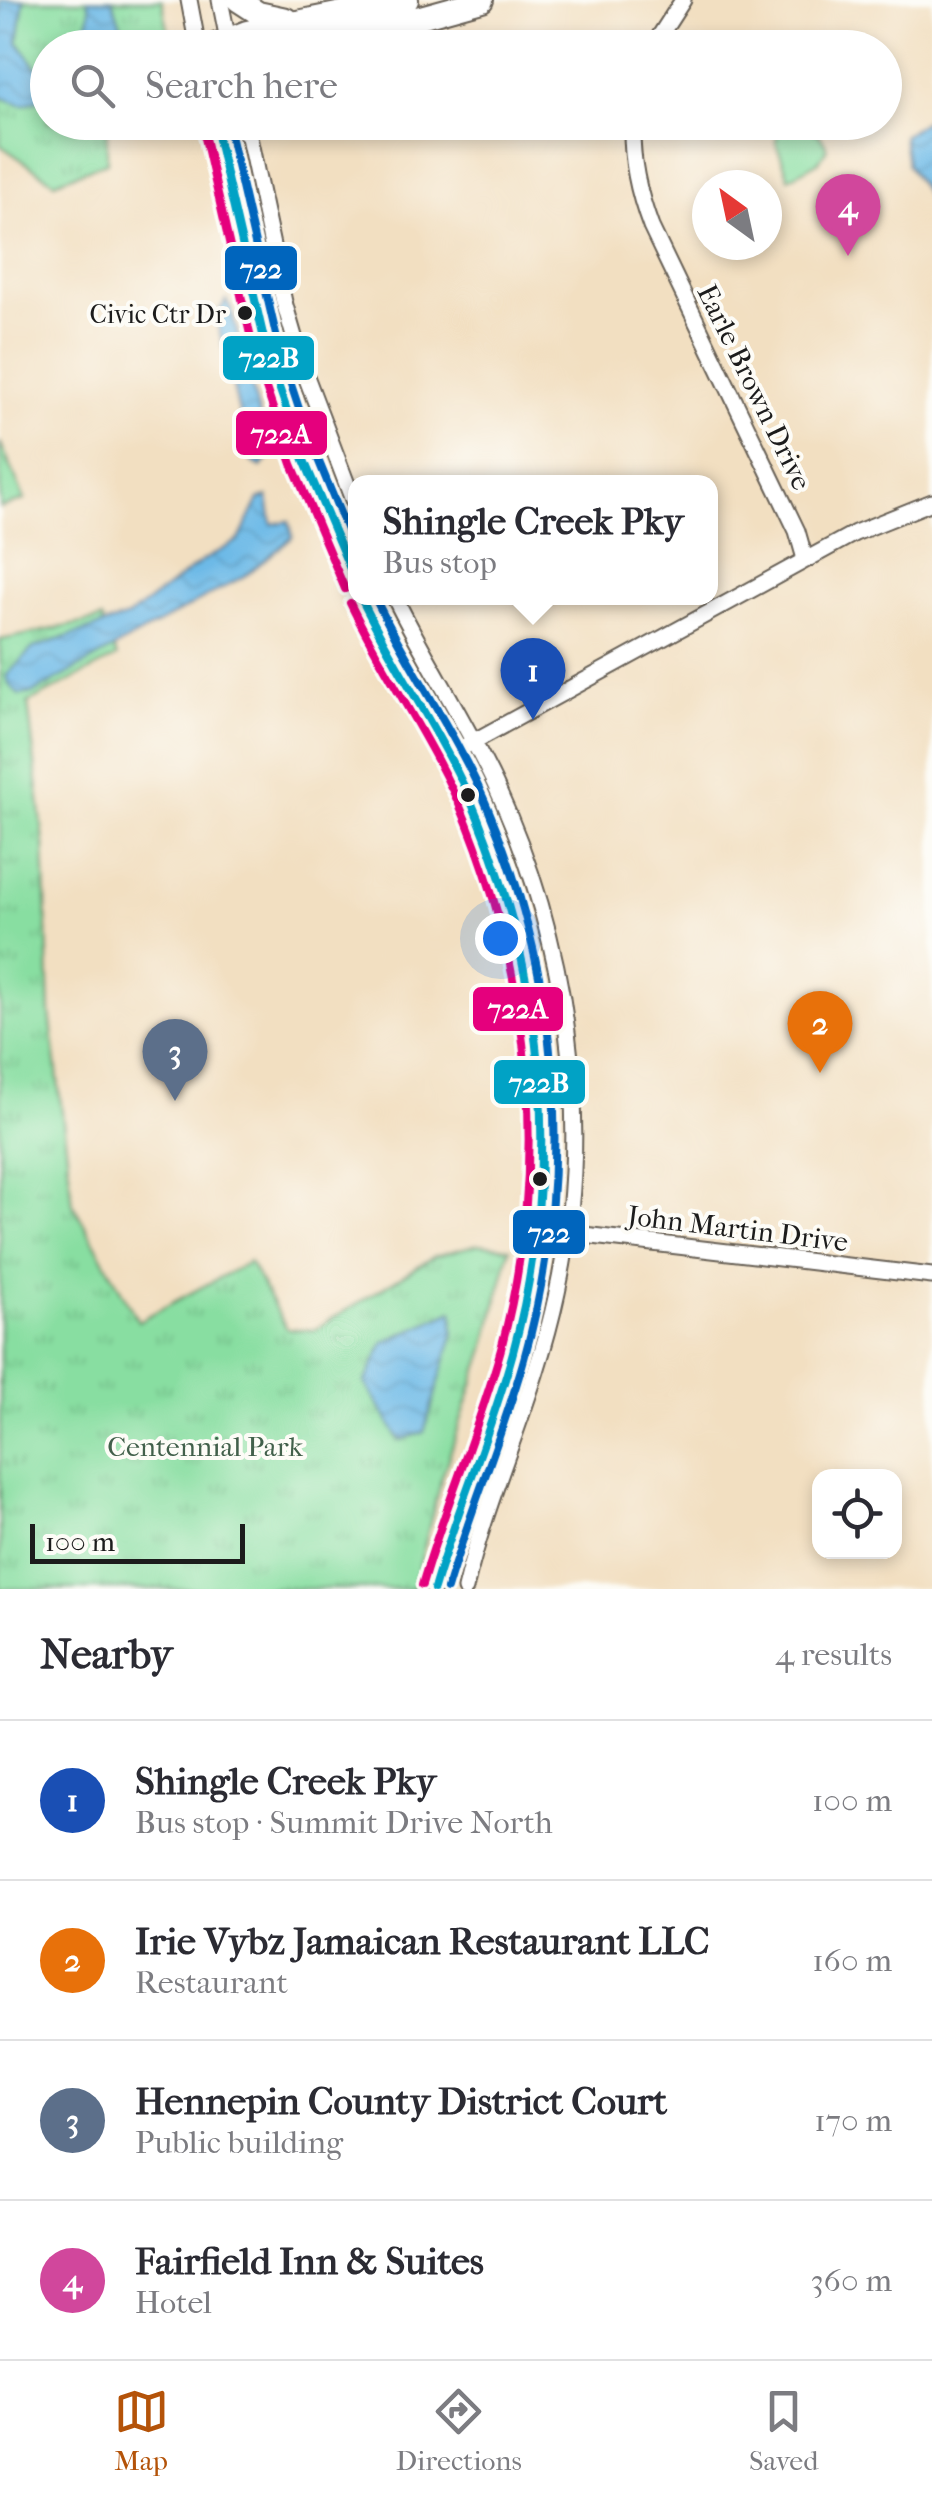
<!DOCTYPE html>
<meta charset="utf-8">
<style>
body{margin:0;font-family:"IM FELL French Canon",serif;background:#f7f7f7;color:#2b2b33}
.controls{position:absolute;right:30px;bottom:30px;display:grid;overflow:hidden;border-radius:20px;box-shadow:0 5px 15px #0003}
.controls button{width:90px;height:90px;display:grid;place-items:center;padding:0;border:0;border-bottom:2px solid #e1e1e2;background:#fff;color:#2b2b33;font:50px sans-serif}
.compass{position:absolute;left:692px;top:170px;width:90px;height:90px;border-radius:50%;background:#fff;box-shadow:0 5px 15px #0003;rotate:327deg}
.scale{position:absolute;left:30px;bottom:25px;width:215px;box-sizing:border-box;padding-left:10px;border:5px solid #1c1c1c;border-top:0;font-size:28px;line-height:35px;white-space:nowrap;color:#1c1c1c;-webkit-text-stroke:8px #fdfcf7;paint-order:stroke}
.you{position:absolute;left:500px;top:938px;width:35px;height:35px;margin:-25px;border:8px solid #fff;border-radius:50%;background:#1a73e8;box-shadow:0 0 0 15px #1a73e833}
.badge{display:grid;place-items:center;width:65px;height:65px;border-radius:50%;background:#b45309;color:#fff;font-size:32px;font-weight:700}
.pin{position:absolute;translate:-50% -82px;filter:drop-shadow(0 2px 5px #0008)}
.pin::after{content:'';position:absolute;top:52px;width:35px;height:30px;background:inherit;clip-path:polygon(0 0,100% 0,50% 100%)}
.popup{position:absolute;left:348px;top:475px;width:370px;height:130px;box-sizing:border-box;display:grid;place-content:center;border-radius:20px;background:#fff;filter:drop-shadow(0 2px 8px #0005);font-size:32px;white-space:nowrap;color:#7c7c81}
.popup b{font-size:38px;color:#2b2b33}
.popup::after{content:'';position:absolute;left:50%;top:100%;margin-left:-20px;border:20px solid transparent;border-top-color:#fff}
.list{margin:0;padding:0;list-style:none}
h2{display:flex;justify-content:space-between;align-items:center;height:130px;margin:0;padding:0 40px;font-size:42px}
h2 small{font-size:32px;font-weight:400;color:#7c7c81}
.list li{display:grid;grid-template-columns:65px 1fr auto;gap:30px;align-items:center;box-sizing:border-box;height:160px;padding:0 40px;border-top:2px solid #e1e1e2}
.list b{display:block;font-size:38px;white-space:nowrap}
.list p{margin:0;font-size:32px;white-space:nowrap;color:#7c7c81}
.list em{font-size:32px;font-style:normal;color:#7c7c81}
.icon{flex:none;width:55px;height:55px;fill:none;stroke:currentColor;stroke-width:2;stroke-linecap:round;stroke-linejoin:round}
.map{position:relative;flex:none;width:932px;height:1589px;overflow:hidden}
.search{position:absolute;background:#fff;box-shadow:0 5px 15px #0003;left:30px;right:30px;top:30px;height:110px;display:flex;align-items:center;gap:25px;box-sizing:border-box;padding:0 35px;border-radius:55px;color:#7c7c81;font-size:38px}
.sheet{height:770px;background:#fff}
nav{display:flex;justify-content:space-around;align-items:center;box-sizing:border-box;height:140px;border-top:2px solid #e1e1e2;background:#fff;font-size:28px;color:#7c7c81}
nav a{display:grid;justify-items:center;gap:5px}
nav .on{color:#b45309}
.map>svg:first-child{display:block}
.grass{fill:#88dea1;stroke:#527d5e;stroke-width:2.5}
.park{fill:url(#park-tufts);stroke:#527d5e;stroke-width:2.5}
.water{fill:url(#water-waves);stroke:#446b82;stroke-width:2.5}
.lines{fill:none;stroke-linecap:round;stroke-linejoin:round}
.minor-casing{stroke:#676056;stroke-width:19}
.highway-casing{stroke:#676056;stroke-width:26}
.minor{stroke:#fff;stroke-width:15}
.highway{stroke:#fff;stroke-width:22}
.bus-1-casing{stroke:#fdfcf7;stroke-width:15}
.bus-2-casing{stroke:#fdfcf7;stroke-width:15}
.bus-3-casing{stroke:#fdfcf7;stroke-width:15}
.bus-1{stroke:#01a2c5;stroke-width:8}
.bus-2{stroke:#e5007d;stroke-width:8}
.bus-3{stroke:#0065bd;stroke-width:8}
.bus-dot{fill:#1c1c1c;stroke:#fdfcf7;stroke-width:4}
.labels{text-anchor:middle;stroke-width:8;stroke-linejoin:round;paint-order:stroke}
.bus-label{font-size:26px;fill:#1c1c1c;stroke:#fdfcf7;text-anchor:end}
.street-label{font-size:28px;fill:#1c1c1c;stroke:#fdfcf7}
.park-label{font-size:28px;fill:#42604b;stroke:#fdfcf7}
.line-badge{stroke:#fdfcf7;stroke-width:4}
.badge-label{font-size:28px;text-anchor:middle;font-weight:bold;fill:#fff}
</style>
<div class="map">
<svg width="932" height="1589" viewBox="0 0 932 1589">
<defs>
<pattern id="park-tufts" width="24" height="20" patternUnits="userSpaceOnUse" patternTransform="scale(2.5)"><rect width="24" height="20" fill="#88dea1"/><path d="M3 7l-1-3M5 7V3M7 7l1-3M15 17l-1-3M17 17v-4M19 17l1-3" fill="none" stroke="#75be8a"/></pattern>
<pattern id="water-waves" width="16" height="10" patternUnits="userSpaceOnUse" patternTransform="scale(2.5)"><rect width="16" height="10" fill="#6dbae7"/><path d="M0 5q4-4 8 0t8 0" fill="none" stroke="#5e9fc6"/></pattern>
</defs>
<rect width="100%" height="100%" fill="#fdfcf7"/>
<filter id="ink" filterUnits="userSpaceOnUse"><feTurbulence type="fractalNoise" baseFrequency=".01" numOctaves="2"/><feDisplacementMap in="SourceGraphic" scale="20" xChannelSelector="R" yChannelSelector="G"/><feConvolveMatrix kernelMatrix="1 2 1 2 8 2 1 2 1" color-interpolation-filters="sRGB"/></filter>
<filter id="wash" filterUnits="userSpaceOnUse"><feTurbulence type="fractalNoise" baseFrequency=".0048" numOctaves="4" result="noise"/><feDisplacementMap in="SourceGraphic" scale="40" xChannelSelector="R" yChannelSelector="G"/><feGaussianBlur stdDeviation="2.25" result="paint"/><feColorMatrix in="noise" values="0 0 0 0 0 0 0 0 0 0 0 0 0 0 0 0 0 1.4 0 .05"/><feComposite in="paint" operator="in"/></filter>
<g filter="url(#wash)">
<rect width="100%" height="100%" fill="#f2dfc1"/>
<!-- grass -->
<path class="grass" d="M778 123C797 122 822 128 827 149L819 161 789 178 776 142Z"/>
<!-- park -->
<path class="park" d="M0 0H162L169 34 144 47 48 48V122L107 123V162L54 182 0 145Z
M0 442 25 500 0 508Z
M102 619 117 657 28 703 44 842 50 1013 73 1204 138 1321 249 1262 287 1329 314 1330 435 1256 478 1244 510 1248 485 1349 439 1486 414 1589H0V640Z"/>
<!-- water -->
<path class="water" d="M0 0H24L18 42 37 68 47 63V97L23 105 0 97Z
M88 0H112L121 25 105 47H71C84 36 93 18 88 0Z
M932 116V204L907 165 903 136Z
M226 300 231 309 266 440 268 460 261 467 251 461 216 317Z
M268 497 272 524 289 521 293 537 246 575 33 693 19 695 9 684 6 676 33 648 128 617 202 561 239 540 259 499Z
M453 1311 454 1332 424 1432 400 1440 365 1383 384 1342Z"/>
</g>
<g filter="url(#ink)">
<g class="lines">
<!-- minor casing -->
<g class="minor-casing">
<path id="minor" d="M189 0 198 48
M220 0 229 45
M652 48 683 0
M214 122C233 210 249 299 277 384 299 452 327 518 356 584
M632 122C631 160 638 192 651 227L797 531 805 559
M246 123 284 302 304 371 356 508
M361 598C395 674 447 741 478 818 548 990 564 1173 513 1352 491 1432 456 1508 434 1589
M395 598C426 661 465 720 495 784 568 941 594 1124 557 1293 535 1397 489 1488 465 1589
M447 756 855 533 932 502
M539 1226 567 1233 932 1276"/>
</g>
<!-- highway casing -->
<g class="highway-casing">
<path id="highway" d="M238 0 258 13 286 19
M207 48 247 32 407 0
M281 48 406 21 482 0
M247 129 249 122"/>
</g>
<!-- minor -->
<use href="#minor" class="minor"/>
<!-- highway -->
<use href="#highway" class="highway"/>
<!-- bus-1 casing -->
<g class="bus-1-casing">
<path id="bus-1" d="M214 122 267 352 304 460 356 583
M361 598C397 673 447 741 478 818 547 990 561 1174 513 1352 491 1433 457 1509 434 1589"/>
</g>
<!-- bus-2 casing -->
<g class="bus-2-casing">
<path id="bus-2" d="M202 125 255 356 292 464 345 589
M350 603C386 678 436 746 467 823 534 992 548 1173 501 1349 479 1429 445 1506 422 1585"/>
</g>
<!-- bus-3 casing -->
<g class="bus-3-casing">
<path id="bus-3" d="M227 122 279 348 306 430 356 552
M375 598C410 670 458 736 489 811 561 984 575 1178 524 1359 502 1437 470 1511 447 1589"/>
</g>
<!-- bus-1 -->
<use href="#bus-1" class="bus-1"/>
<!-- bus-2 -->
<use href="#bus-2" class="bus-2"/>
<!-- bus-3 -->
<use href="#bus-3" class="bus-3"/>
</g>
</g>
<!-- markers -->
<g class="bus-dot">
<circle cx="245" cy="313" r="9"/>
<circle cx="468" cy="795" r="9"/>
<circle cx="540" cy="1179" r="9"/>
</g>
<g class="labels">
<!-- bus labels -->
<g class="bus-label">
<text x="226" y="323">Civic Ctr Dr</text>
</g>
<!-- street labels -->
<g class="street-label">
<text transform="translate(755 387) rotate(64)" y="10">Earle Brown Drive</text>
<text transform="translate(738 1228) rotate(7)" y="10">John Martin Drive</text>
</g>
<!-- park labels -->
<g class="park-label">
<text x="205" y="1456">Centennial Park</text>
</g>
</g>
<g class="line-badge">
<rect x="223" y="244" width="76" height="48" rx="10" fill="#0065bd"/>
<rect x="221" y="334" width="95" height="48" rx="10" fill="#01a2c5"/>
<rect x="234" y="409" width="95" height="48" rx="10" fill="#e5007d"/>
<rect x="471" y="985" width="94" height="48" rx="10" fill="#e5007d"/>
<rect x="492" y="1058" width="95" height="48" rx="10" fill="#01a2c5"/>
<rect x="511" y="1208" width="76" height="48" rx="10" fill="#0065bd"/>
</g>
<g class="badge-label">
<text x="261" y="278">722</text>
<text x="269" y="367">722B</text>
<text x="281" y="443">722A</text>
<text x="518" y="1018">722A</text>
<text x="539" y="1092">722B</text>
<text x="549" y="1242">722</text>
</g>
</svg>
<div class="controls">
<button><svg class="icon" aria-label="locate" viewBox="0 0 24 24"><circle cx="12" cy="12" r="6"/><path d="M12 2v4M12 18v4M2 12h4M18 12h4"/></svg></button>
</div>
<svg class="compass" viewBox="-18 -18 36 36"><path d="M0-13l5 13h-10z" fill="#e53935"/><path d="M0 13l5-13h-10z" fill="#7c7c81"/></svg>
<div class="scale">100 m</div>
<div class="you"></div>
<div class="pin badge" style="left:533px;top:720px;background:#1a4fb4">1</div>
<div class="popup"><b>Shingle Creek Pky</b>Bus stop</div>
<div class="pin badge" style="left:820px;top:1073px;background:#e8710a">2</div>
<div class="pin badge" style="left:175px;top:1101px;background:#5c6f8a">3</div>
<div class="pin badge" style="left:848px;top:256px;background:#d1479c">4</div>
<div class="search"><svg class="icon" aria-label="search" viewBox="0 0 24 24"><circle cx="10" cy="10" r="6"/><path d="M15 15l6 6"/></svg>Search here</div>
</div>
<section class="sheet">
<h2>Nearby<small>4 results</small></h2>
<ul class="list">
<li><span class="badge" style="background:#1a4fb4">1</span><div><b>Shingle Creek Pky</b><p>Bus stop · Summit Drive North</p></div><em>100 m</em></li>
<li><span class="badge" style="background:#e8710a">2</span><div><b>Irie Vybz Jamaican Restaurant LLC</b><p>Restaurant</p></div><em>160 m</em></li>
<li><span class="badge" style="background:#5c6f8a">3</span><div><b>Hennepin County District Court</b><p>Public building</p></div><em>170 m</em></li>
<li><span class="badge" style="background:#d1479c">4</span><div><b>Fairfield Inn &amp; Suites</b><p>Hotel</p></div><em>360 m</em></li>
</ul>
</section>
<nav>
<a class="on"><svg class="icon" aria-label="map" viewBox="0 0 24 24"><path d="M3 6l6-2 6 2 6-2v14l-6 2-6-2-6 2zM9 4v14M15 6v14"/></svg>Map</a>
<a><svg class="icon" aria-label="directions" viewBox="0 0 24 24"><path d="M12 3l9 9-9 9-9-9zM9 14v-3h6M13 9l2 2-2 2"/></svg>Directions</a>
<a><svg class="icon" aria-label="saved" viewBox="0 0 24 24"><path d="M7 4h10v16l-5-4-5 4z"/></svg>Saved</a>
</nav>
